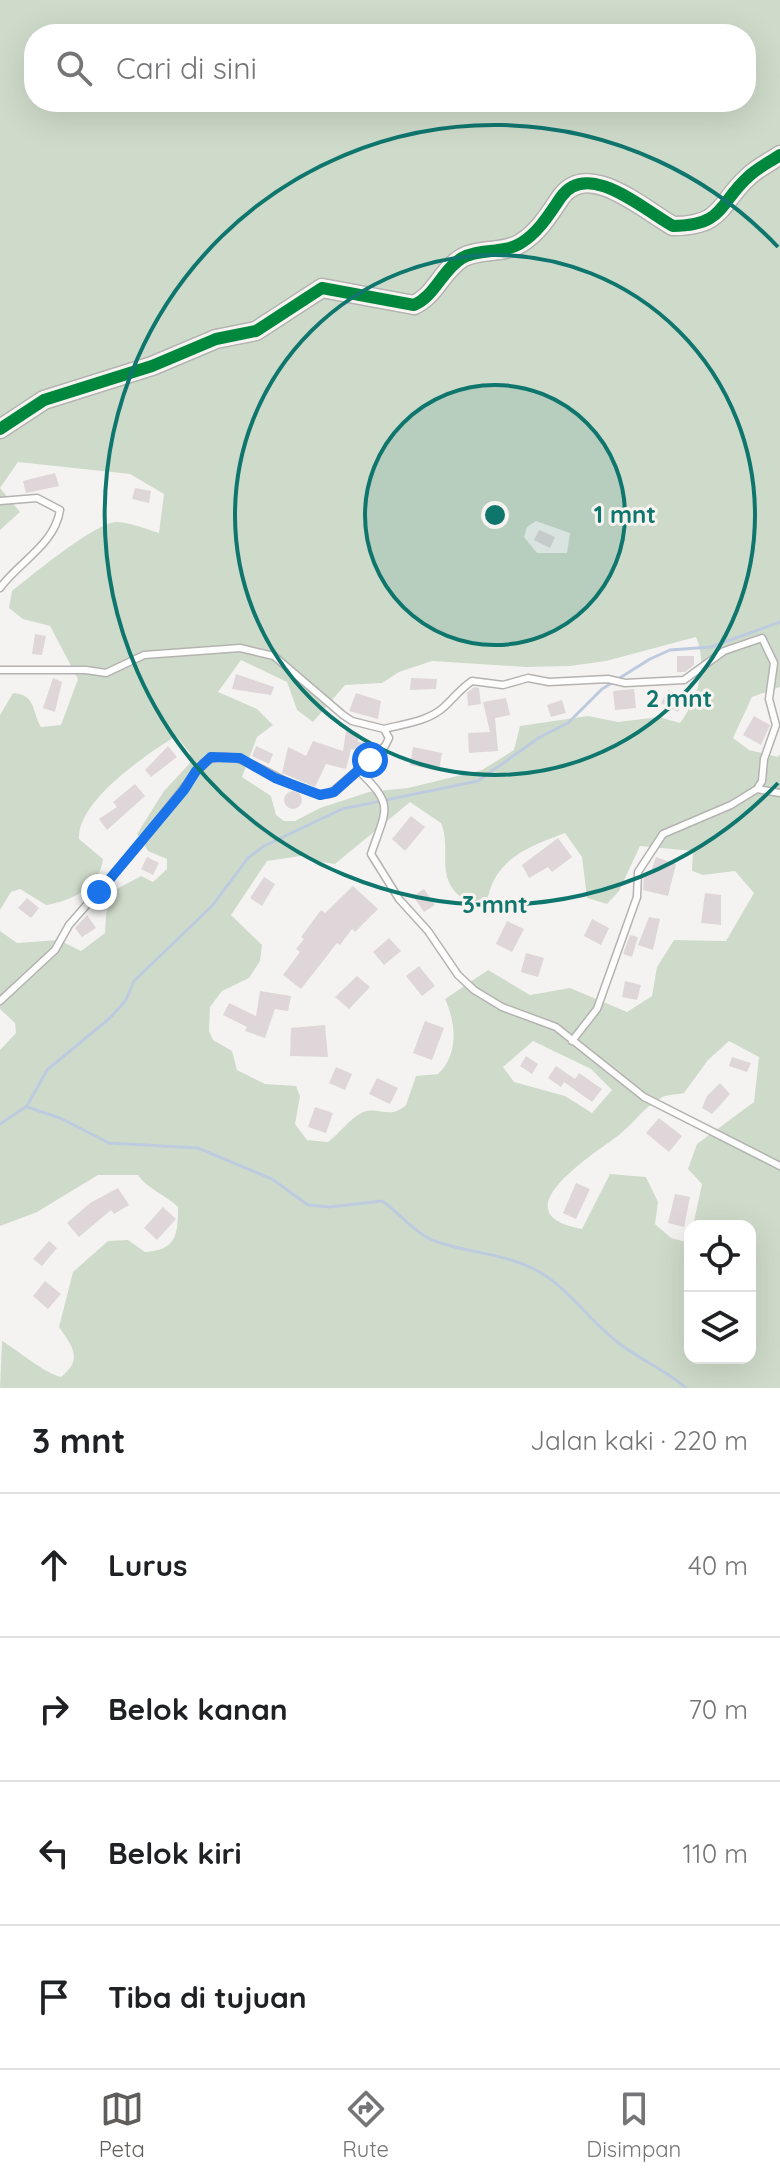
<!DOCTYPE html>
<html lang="id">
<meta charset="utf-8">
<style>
body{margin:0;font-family:Quicksand,sans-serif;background:#f2f2f2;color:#202124}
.controls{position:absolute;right:24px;bottom:24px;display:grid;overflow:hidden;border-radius:16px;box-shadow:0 8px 32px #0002}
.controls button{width:72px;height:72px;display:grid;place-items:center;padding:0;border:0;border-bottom:2px solid #e0e0e0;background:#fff;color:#202124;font:40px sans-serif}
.stop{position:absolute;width:24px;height:24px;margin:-18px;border:6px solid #1a73e8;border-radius:50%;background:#fff}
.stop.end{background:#1a73e8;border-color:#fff;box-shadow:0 2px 8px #0008}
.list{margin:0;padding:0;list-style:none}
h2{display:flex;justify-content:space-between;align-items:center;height:104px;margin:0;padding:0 32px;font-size:34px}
h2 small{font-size:26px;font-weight:400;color:#757577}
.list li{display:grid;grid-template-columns:52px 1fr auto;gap:24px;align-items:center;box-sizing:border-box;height:144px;padding:0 32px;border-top:2px solid #e0e0e0}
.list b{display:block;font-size:30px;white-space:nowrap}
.list em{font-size:26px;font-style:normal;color:#757577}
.icon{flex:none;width:44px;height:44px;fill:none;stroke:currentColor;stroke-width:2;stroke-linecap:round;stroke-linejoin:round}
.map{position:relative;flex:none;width:780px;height:1388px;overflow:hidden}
.search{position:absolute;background:#fff;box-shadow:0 8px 32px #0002;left:24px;right:24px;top:24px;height:88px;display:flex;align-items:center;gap:20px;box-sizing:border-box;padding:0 28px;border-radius:32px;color:#757577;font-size:30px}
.sheet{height:680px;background:#fff}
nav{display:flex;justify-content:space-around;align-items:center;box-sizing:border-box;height:112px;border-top:2px solid #e0e0e0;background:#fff;font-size:22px;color:#757577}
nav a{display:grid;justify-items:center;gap:4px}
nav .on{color:#5f5e5c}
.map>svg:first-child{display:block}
.forest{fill:#cfdbca;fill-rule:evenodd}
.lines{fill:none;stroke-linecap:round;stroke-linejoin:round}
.stream{stroke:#becbdf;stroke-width:3}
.building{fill:#ded6d8}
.lane-casing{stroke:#b4b3b1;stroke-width:9}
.secondary-casing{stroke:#b4b3b1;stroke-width:21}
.lane{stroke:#fefdfd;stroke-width:6}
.secondary{stroke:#fefdfd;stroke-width:18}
.cycleway-casing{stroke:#f6f3f0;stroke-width:17}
.cycleway{stroke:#00873e;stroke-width:12}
.route{stroke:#1a73e8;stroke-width:10}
.ring{fill:none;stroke:#0f766e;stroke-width:4}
.centre{fill:#0f766e;stroke:#f6f3f0;stroke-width:4}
.ring-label{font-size:24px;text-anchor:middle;font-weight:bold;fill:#0f766e;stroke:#f6f3f0;stroke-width:6;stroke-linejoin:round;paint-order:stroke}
</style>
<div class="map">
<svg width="780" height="1388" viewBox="0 0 780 1388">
<rect width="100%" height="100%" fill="#f5f3f1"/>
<!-- forest -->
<path class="forest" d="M0 0H780V687L752 697 733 738 749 750 778 757 780 754V1388H0L2 1341C19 1351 44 1373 61 1377 83 1359 73 1347 59 1327L73 1272 108 1241 128 1240 145 1252C177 1250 178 1234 178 1207 166 1195 147 1189 138 1175H98L37 1212 0 1226V1050L16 1033 15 1023 0 1009V918V931L17 943 59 940 81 951 105 933 106 914 115 890 141 876 153 882 167 869V859L148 851 137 834 164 791 191 762 190 753 176 736C147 754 77 801 79 839L103 859C100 887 72 901 46 905L20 889 11 892 0 910V715L13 693C36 694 32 712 41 727L61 725 78 679 50 626 23 619 9 608 12 591C30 577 96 522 116 522 129 522 146 529 159 533L164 494 130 474 18 462 0 488ZM34 34H746V102H34ZM536 521 570 533 567 553H537L524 537 527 527ZM696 637C708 665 698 699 680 723L659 717 618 722 588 716 520 726 514 750 482 770 408 788 369 792 320 808 295 821H284L276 815 271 796 242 777 257 737 273 725 257 709 218 692 241 660 287 682 297 710 313 722 345 685 382 683 399 672 432 661 526 667 570 666 606 661ZM410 802 441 823C453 851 431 882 470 903L488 897C497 857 531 846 565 833L582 857 587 898 607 904 619 891 640 846 693 851 692 871 703 875 735 871 754 893 726 941 674 940 657 967 652 996 627 1012 570 988 530 995 488 970 445 999C456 1023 459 1054 438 1074L416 1076 406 1105C390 1120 379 1106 363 1112 351 1117 339 1134 328 1142L307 1140 295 1124 300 1096 296 1086 265 1084 237 1070 232 1051 213 1040 209 1031 210 1007 222 991 249 978 260 961 262 945 231 915 267 861 307 855 315 861 335 864ZM533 1041 591 1069 612 1090 592 1113 565 1096 514 1082 503 1067ZM729 1041 759 1057 754 1102 697 1144 688 1169 702 1184 693 1226H750V1358H690V1243L671 1238 655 1224 658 1202 646 1177 610 1174 582 1229C497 1214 594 1154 619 1135 634 1123 644 1107 661 1098 667 1094 676 1095 684 1093L708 1060Z
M0 488 20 512 0 530Z"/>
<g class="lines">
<!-- stream -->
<path class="stream" d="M27 1107 60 1118 109 1143 198 1148 272 1179 308 1205 330 1207 382 1201C399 1212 415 1234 435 1241 467 1253 502 1253 534 1269 567 1286 588 1319 616 1341 639 1360 665 1369 686 1388
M0 1124 27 1106 47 1070 110 1018 126 1000 134 981 212 906 248 858 264 846 342 809 478 781 540 737 568 723 602 689 650 659 670 650 711 647 780 622"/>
</g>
<!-- building -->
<path class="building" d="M55 473 59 486 26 493 23 481Z
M135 488 151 491 149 503 132 499Z
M539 530 555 537 550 548 534 540Z
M35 634 46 636 42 655 32 654Z
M677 656H694V665L685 672H677Z
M236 674 274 687 271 695 232 689Z
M53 678 62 682 55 712 43 708Z
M411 678 437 679 436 689 410 690Z
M474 687 479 688 481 704 468 706 467 693Z
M634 689 636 708 615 710 613 691Z
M668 690 685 699 678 712 661 703Z
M356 693 381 701 378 719 349 711Z
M506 698 510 715 495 718 498 751 469 753 468 733 490 732 483 702Z
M562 700 566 713 551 717 547 705Z
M754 716 770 725 761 745 743 735Z
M346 731 359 733 358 742 368 743 366 752 351 749 346 769 326 764 315 787 282 773 288 747 306 756 313 741 343 751Z
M168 746 177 757 151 777 145 770Z
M256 746 273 754 269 764 252 756Z
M413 747 442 753 439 771 410 765Z
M135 784 145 796 107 830 99 819 117 807 113 802Z
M284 800a9 9 0 1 1 18 0a9 9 0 1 1-18 0Z
M411 816 425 827 405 851 392 839Z
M558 838 572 857 552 872 548 867 529 878 522 865Z
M147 857 159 863 153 875 141 869Z
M656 857 676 864 668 896 643 890 644 874H650Z
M264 877 275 884 262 906 250 898Z
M353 886 378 909 355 932 352 929 340 945 337 943 301 989 283 975 300 952 296 949 304 939 301 937 321 910 325 913Z
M424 889 435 905 424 912 413 896Z
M705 893 721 895V925L701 923Z
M27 898 39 908 31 918 18 908Z
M87 915 96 928 82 937 75 928Z
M649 917 660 919 653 950 638 945Z
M592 919 609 928 601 945 584 936Z
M507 921 524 929 512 952 496 944Z
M630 935 638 937 632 957 623 954Z
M389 938 401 951 384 965 373 952Z
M526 953 544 958 538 977 521 972Z
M419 966 435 986 422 996 406 976Z
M357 976 370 987 349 1009 335 997Z
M625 981 641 985 637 1000 622 997Z
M260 991 291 996 288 1011 275 1009 265 1038 245 1031 247 1027 223 1015 229 1003 256 1016Z
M425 1021 444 1028 432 1060 413 1053Z
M325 1025 328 1057 290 1056 291 1028Z
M526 1056 538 1064 532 1074 520 1066Z
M732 1057 751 1063 747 1072 729 1066Z
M556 1066 575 1079 579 1073 602 1089 592 1102 564 1082 561 1087 548 1078Z
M336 1067 352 1074 345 1090 329 1083Z
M377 1078 398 1088 390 1104 369 1094Z
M720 1083 730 1094 712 1114 702 1108 707 1096Z
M315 1107 333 1113 326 1133 308 1127Z
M659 1118 682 1136 669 1152 646 1133Z
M576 1183 590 1189 576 1219 563 1213Z
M118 1188 129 1205 114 1214 111 1210 79 1237 67 1223 90 1203Z
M675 1194 690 1197 684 1227 668 1223Z
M163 1207 176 1219 157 1240 144 1228Z
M49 1241 57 1248 42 1266 33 1259Z
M45 1281 61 1294 48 1309 33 1296Z"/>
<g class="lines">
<!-- lane casing -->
<g class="lane-casing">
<path id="lane" d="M0 501 37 498 60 510C55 544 19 562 0 588
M0 670H86L106 673 144 655 240 648 274 656 343 715 352 721 384 729 389 738 385 746 330 794C289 798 241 738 203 763L139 845 69 925 55 950 0 1001
M384 729C404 724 429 721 444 707 454 698 460 689 472 681L503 685 528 678 549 682 608 679 625 683 684 680 724 651 762 638 774 663 769 699 776 725 764 759 762 781 757 789 731 805 663 834 638 872 637 897 597 1009 572 1041
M357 769C395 806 387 807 371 854L399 899 428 931 458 975 474 990 502 1007 556 1027 644 1097 780 1166
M757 789 780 793"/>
</g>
<!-- secondary casing -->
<g class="secondary-casing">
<path id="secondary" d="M0 429 44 400 152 366 216 339 256 331 322 288 414 305C435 296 442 270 462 258 479 248 504 254 521 243 539 232 550 213 561 197 588 159 644 210 673 226 724 226 719 203 748 177 757 168 770 162 780 155"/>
</g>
<!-- lane -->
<use href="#lane" class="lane"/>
<!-- secondary -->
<use href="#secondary" class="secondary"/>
<!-- cycleway casing -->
<g class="cycleway-casing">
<path id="cycleway" d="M0 429 44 400 152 366 216 339 256 331 322 288 414 305C435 296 442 270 462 258 479 248 504 254 521 243 539 232 550 213 561 197 588 159 644 210 673 226 724 226 719 203 748 177 757 168 770 162 780 155"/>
</g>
<!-- cycleway -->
<use href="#cycleway" class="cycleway"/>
</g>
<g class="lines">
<!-- route -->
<path class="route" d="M99 892 184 790 196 771 211 757 240 758 275 778 320 795 334 792 370 760"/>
</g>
<!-- distance rings -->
<circle cx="495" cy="515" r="130" fill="#0f766e" fill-opacity=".12"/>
<g class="ring">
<circle cx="495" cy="515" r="130"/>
<circle cx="495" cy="515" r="260"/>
<path d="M778 783A390 390 0 1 1 778 247"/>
</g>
<circle cx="495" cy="515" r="12" class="centre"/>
<g class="ring-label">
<text x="625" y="523">1 mnt</text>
<text x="679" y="707">2 mnt</text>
<text x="495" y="913">3 mnt</text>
</g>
</svg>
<div class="controls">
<button><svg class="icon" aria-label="locate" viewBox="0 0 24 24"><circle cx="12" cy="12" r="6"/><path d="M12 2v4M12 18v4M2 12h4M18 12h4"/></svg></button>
<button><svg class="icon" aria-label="layers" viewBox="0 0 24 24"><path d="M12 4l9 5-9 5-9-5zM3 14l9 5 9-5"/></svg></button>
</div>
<div class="stop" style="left:370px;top:760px"></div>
<div class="stop end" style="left:99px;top:892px"></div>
<div class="search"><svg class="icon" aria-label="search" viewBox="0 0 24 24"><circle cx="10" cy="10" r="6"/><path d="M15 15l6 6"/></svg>Cari di sini</div>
</div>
<section class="sheet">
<h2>3 mnt<small>Jalan kaki · 220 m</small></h2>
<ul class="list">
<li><svg class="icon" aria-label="ahead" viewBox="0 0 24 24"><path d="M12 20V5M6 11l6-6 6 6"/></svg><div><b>Lurus</b></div><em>40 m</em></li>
<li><svg class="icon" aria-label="right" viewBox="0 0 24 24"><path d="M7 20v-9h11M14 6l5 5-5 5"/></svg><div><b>Belok kanan</b></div><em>70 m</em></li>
<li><svg class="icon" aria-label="left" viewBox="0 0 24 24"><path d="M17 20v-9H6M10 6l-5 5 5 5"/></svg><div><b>Belok kiri</b></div><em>110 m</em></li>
<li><svg class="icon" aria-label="arrive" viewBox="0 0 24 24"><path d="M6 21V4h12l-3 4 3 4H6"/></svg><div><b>Tiba di tujuan</b></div></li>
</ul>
</section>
<nav>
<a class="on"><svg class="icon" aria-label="map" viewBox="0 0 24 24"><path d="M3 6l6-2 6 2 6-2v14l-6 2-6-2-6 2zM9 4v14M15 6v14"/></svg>Peta</a>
<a><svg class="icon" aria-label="directions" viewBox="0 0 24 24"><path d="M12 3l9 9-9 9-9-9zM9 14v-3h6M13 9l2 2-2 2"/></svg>Rute</a>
<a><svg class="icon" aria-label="saved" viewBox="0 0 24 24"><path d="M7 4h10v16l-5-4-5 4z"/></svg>Disimpan</a>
</nav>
